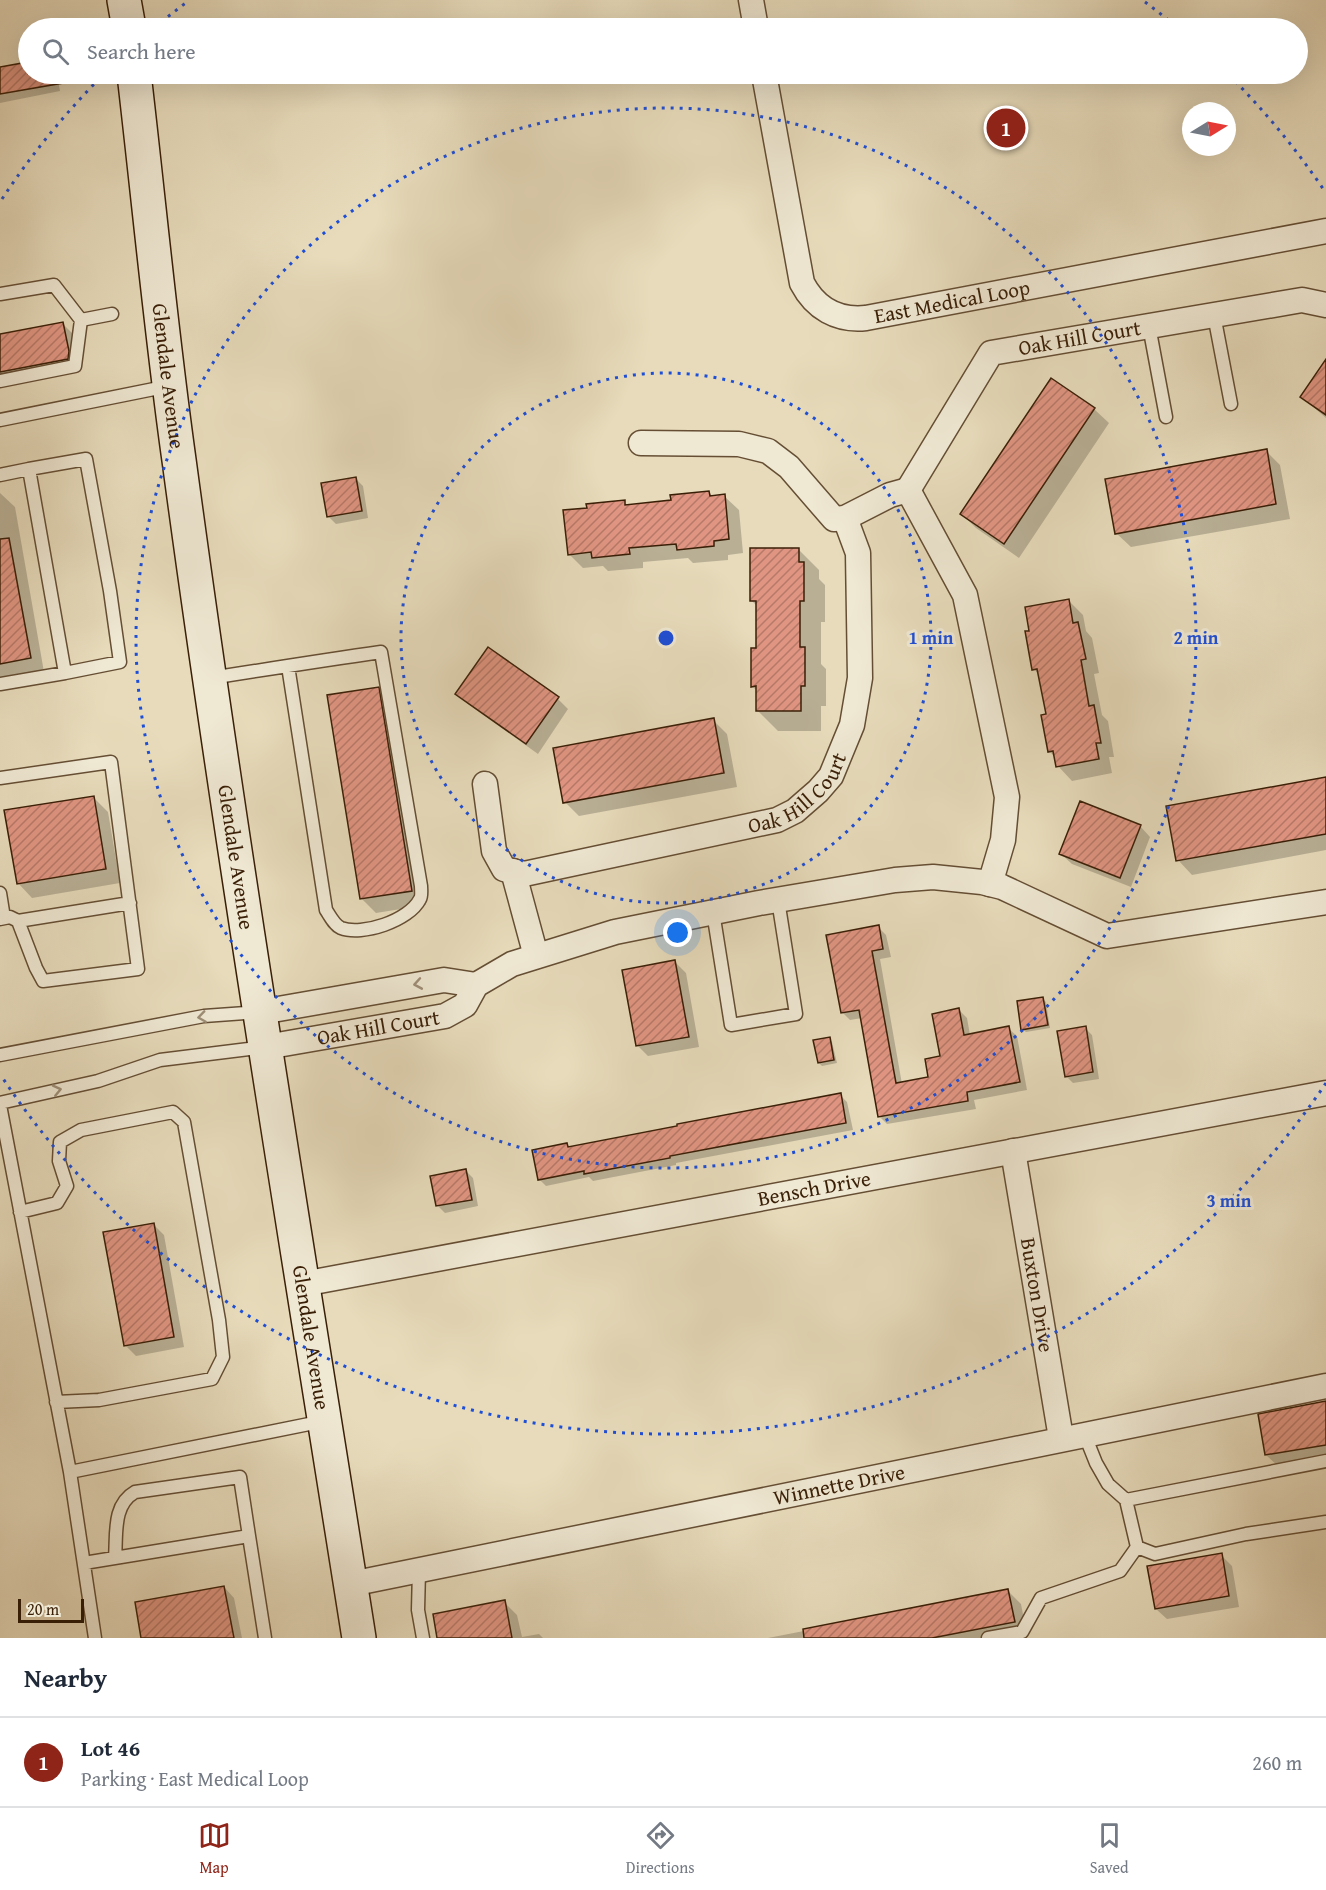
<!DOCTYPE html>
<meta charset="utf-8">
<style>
body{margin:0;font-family:"Gentium Book Plus",serif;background:#f2f2f3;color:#1f2937}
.compass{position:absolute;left:1182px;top:102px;width:54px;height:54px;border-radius:50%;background:#fff;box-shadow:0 6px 24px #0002;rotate:80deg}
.scale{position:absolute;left:18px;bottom:15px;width:66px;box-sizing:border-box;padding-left:6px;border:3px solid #3a1f07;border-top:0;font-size:16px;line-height:21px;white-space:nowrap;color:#3a1f07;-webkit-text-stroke:4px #efe8d3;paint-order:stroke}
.you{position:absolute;left:678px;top:933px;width:21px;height:21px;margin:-15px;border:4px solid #fff;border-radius:50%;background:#1a73e8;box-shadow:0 0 0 9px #1a73e833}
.badge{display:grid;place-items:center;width:39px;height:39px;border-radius:50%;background:#8f2418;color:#fff;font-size:20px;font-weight:700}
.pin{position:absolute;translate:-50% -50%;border:3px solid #fff;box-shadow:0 2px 6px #0006}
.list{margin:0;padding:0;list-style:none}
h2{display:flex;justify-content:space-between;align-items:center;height:78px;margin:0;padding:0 24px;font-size:26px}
h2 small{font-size:20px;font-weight:400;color:#747a83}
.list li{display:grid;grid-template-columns:39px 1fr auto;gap:18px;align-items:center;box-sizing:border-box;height:90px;padding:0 24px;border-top:2px solid #e0e1e3}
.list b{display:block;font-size:22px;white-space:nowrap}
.list p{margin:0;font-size:20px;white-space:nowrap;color:#747a83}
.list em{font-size:20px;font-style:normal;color:#747a83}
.icon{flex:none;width:33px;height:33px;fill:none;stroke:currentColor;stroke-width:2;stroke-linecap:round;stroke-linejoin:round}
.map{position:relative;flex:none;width:1326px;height:1638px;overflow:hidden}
.search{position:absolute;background:#fff;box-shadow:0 6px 24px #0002;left:18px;right:18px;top:18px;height:66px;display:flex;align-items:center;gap:15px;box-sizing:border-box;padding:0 21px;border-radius:33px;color:#747a83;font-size:22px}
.sheet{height:168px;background:#fff}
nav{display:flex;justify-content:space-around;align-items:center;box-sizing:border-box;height:84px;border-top:2px solid #e0e1e3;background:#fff;font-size:16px;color:#747a83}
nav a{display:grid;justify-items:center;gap:3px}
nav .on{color:#8f2418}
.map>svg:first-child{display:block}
.shadow{fill:#0003}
.building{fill:url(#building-hatch);stroke:#3a1f07;stroke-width:1.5}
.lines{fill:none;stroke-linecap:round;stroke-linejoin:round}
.service-casing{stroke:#654e34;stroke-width:15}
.minor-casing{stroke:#654e34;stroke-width:27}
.secondary-casing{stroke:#3a1f07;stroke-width:36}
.service{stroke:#efe8d3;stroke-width:12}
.minor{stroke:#efe8d3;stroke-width:24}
.secondary{stroke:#efe8d3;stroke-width:33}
.oneway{stroke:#9e8e77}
.ring{fill:none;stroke:#1d4ed8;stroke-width:3;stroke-dasharray:3 6}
.labels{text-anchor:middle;stroke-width:6;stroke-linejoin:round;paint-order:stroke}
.street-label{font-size:21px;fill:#3a1f07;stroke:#efe8d3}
.centre{fill:#1d4ed8;stroke:#efe8d3;stroke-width:3}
.ring-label{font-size:18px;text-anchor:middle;font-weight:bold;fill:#1d4ed8;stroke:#efe8d3;stroke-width:6;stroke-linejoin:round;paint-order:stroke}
</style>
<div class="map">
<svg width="1326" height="1638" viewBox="0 0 1326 1638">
<defs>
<pattern id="building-hatch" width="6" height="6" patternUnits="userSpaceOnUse" patternTransform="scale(1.5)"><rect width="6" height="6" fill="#e09582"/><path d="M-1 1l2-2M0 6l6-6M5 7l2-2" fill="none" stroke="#b77968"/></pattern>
</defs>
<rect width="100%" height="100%" fill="#e7dbbb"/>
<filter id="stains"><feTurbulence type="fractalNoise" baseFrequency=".00333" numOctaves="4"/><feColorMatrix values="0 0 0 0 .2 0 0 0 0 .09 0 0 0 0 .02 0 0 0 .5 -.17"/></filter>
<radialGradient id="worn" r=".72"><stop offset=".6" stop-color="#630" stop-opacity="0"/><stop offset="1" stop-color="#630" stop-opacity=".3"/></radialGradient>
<!-- shadow -->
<path class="shadow" d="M28 64V74H57L60 91 0 103V69Z
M63 324 74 335 79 363 0 384V335Z
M1326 362V418L1302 397Z
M1094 409 1109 423 1019 558 976 528 962 514Z
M1266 451 1280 465 1290 519 1131 547 1116 533Z
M356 479 363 486 368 518 336 524 329 517 323 484Z
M709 492 713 497 724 496 739 510 743 553 728 555V560L693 563 688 558 643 562V568L608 571 603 566 583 568 569 554 588 509 624 502 628 506 672 501Z
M0 493 15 507 44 672 0 680Z
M798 549 819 570V579L825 585V622H821V664L826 669V706H821V731H778L757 710V691L752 686 758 649 757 606 751 600Z
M1068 600 1083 615 1086 631 1092 638 1099 673 1094 674 1102 715 1108 721 1114 757H1109L1112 773 1072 781 1058 766 1056 758 1050 752 1047 715 1040 676 1034 669 1031 632Z
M378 688 392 703 426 905 376 913 361 898Z
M457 694 558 699 568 709 538 754 468 704Z
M713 720 727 734 737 787 579 816 565 802Z
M1326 779V850L1192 875 1178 860Z
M93 797 108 812 120 883 32 898 18 883Z
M1140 826 1150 837 1131 887 1072 864 1061 854Z
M878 927 886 935 891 957 880 959 902 1084 930 1078 942 1057 959 1010 967 1018 970 1035 1008 1028 1017 1036 1027 1090 974 1100 976 1109 887 1124 879 1116 862 1018 850 1020 842 1012Z
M675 962 686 973 699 1047 648 1056 637 1045Z
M1043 999 1046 1002 1050 1028 1026 1032 1023 1029Z
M1085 1028 1092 1035 1099 1079 1073 1083 1066 1076Z
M829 1039 832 1042 837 1063 822 1066 819 1063Z
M840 1095 847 1102 853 1130 676 1163V1165L593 1181 589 1177 546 1186 539 1179 567 1144 570 1148Z
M466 1171 473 1178 478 1206 445 1213 438 1206Z
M153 1224 164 1235 184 1347 136 1356 125 1345Z
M1326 1403V1457L1277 1465 1266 1455Z
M1221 1555 1232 1566 1239 1607 1167 1619 1156 1609Z
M224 1587 234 1598 242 1638H143Z
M1008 1591 1021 1604 1027 1635 1011 1638H768Z
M504 1602 517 1615 522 1637 539 1634 543 1638H439Z"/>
<!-- building -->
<path class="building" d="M28 62V74H63V83L0 94V67Z
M63 322 69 351 68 359 0 372V334Z
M1326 359V415L1300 397Z
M1051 378 1095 408 1004 544 960 514Z
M1267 449 1276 504 1115 534 1105 479Z
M356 477 362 511 327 517 321 483Z
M709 491 710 496 725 494 729 539 714 541V546L677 550 676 544 629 548 630 554 592 558 591 552 568 555 563 510 587 508 586 504 625 500V505L671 500 670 495Z
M9 538 31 658 0 664V539Z
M750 548H799V562H804V601H800V647H805V686H801V711H756V686L751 687V648H756V601H750Z
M1069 599 1073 623 1078 622 1086 659 1081 660 1089 706 1094 705 1101 743H1096L1099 759 1056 767 1053 751 1048 752 1041 715 1046 714 1037 669 1032 670 1025 631H1029L1025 607Z
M488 647 559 697 526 744 455 694Z
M379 687 412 891 360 899 327 695Z
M714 718 724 773 563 803 553 748Z
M1326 777V834L1176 861 1166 806Z
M94 796 106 869 17 884 4 810Z
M1080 801 1141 825 1120 878 1059 854Z
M879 925 883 949 872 951 896 1083 928 1077 925 1059 940 1056 932 1014 959 1008 964 1035 1009 1026 1020 1082 967 1092 968 1101 878 1117 859 1010 841 1013 826 935Z
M675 960 689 1037 636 1046 622 970Z
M1043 997 1048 1025 1021 1030 1017 1001Z
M1086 1026 1093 1072 1065 1077 1057 1031Z
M830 1037 834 1060 818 1063 813 1040Z
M841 1093 846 1123 670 1156V1158L584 1174V1171L538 1180 532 1150 567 1143 568 1147 677 1126V1124Z
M466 1169 472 1200 436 1206 430 1176Z
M154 1223 174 1337 124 1346 103 1232Z
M1326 1401V1445L1265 1455 1258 1414Z
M1222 1553 1229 1596 1155 1609 1147 1566Z
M224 1586 234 1638H141L135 1602Z
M1008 1589 1015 1622 932 1638H804L803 1629Z
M505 1600 512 1638H437L433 1614Z"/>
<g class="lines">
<!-- service casing -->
<g class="service-casing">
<path id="service" d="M0 294 54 285 81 320 75 366 0 381
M1214 315 1231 404
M81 320 112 314
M1149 326 1166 417
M0 420 169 386
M86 459 110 591 120 662 65 673 29 469Z
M0 475 29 469
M211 678C268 669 325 660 381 652L421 886C421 889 422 896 420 899 409 921 362 936 341 928 334 925 330 916 326 910L288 666
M0 684 65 673
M0 778 111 762 138 969 43 981 36 968 18 921 10 917 0 919
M0 893 4 918
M713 912 731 1025 796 1014 778 900
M18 921 130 903
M0 1055 204 1016 259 1012
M0 1103 98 1081 160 1060 265 1047
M0 1105 70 1472 95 1638
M20 1212 57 1203 67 1186 59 1161 60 1142 81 1130 173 1112 184 1122 219 1320 223 1357 212 1379 99 1400 56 1402
M1084 1433 1096 1463 1108 1484 1126 1500 1137 1547 1155 1554 1246 1534 1326 1522
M70 1472 324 1421
M1126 1500 1326 1461
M115 1557C117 1535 112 1505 135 1492L240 1477 249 1536
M84 1563 249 1536 265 1638
M419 1570 418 1610 423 1638
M988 1638 1022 1632 1041 1598 1120 1571 1137 1547"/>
</g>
<!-- minor casing -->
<g class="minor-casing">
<g id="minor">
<path d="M751 0 756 28"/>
<path id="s1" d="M764 74 802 283C815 308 837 321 866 318L1326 231"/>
<path d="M641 443 739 444 768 451 789 467 834 519 845 518 890 495 908 490 965 595 1007 797 1003 840 990 884"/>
<path id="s2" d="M908 490 991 353 1302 300 1326 305"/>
<path id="s3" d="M485 784 494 851 504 869 524 874 777 820 795 811 818 791 831 776 852 725 860 678 858 553 845 518"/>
<path d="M513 871 536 956"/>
<path d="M261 1012 444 980 476 985"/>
<path id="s4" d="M266 1047 445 1016 465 1005 476 985 512 964 615 932 759 903 895 880 933 877 982 882 1002 887 1107 936 1326 902"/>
<path id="s5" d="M1013 1151 1061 1438"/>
<path id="s6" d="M303 1284 1326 1093"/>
<path id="s7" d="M351 1584 1326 1386"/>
</g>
</g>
<!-- secondary casing -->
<g class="secondary-casing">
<g id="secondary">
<path d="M124 0 129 28"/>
<path id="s8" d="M134 74C149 202 161 332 179 460 232 854 297 1246 359 1638"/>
</g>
</g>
<!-- service -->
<use href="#service" class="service"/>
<!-- minor -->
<use href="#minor" class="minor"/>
<!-- secondary -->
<use href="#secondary" class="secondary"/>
</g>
<!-- one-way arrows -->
<defs><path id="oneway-chevron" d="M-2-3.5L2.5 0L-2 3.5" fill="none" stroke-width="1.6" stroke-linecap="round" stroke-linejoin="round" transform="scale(1.5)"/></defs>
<g class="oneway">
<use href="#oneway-chevron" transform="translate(418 984) rotate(170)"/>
<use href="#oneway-chevron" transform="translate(202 1017) rotate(172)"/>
<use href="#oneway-chevron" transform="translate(57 1090) rotate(-13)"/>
</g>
<!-- distance rings -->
<g class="ring">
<circle cx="666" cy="638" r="265"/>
<circle cx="666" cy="638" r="530"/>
<path d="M1326 1083A796 796 0 0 1 2 1077M2 199A796 796 0 0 1 103 75M154 28A796 796 0 0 1 187 2M1145 2A796 796 0 0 1 1178 28M1229 75A796 796 0 0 1 1326 193"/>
</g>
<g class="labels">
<!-- street labels -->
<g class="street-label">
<text dy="7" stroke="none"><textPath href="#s1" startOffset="378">East Medical Loop</textPath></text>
<text dy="7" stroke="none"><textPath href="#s2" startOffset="250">Oak Hill Court</textPath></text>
<text dy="7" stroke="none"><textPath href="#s8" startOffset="304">Glendale Avenue</textPath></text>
<text dy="7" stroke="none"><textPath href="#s3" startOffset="400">Oak Hill Court</textPath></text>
<text dy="7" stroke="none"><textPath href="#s8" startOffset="790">Glendale Avenue</textPath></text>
<text dy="7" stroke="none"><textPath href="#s4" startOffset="114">Oak Hill Court</textPath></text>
<text dy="7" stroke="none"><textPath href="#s6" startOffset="520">Bensch Drive</textPath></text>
<text dy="7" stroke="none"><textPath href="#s5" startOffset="146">Buxton Drive</textPath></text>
<text dy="7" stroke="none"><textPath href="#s8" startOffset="1276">Glendale Avenue</textPath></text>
<text dy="7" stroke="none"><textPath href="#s7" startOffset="498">Winnette Drive</textPath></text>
</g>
</g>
<circle cx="666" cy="638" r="9" class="centre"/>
<g class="ring-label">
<text x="931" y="644">1 min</text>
<text x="1196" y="644">2 min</text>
<text x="1229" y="1207">3 min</text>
</g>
<rect width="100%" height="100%" filter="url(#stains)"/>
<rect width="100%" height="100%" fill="url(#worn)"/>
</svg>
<svg class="compass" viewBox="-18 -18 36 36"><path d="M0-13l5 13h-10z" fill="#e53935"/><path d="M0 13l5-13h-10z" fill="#747a83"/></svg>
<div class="scale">20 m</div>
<div class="you"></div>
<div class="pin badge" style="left:1006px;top:128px">1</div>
<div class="search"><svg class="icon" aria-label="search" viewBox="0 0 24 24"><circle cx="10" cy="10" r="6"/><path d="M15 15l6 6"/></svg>Search here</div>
</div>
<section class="sheet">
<h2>Nearby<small></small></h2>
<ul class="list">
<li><span class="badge">1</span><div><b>Lot 46</b><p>Parking · East Medical Loop</p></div><em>260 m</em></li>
</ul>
</section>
<nav>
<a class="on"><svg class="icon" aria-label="map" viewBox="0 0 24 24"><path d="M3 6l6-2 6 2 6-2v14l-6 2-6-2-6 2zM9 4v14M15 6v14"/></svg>Map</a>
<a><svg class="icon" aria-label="directions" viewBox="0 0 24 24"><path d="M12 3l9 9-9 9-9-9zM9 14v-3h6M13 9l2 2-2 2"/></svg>Directions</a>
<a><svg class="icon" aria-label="saved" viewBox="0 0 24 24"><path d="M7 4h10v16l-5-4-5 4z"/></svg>Saved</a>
</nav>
